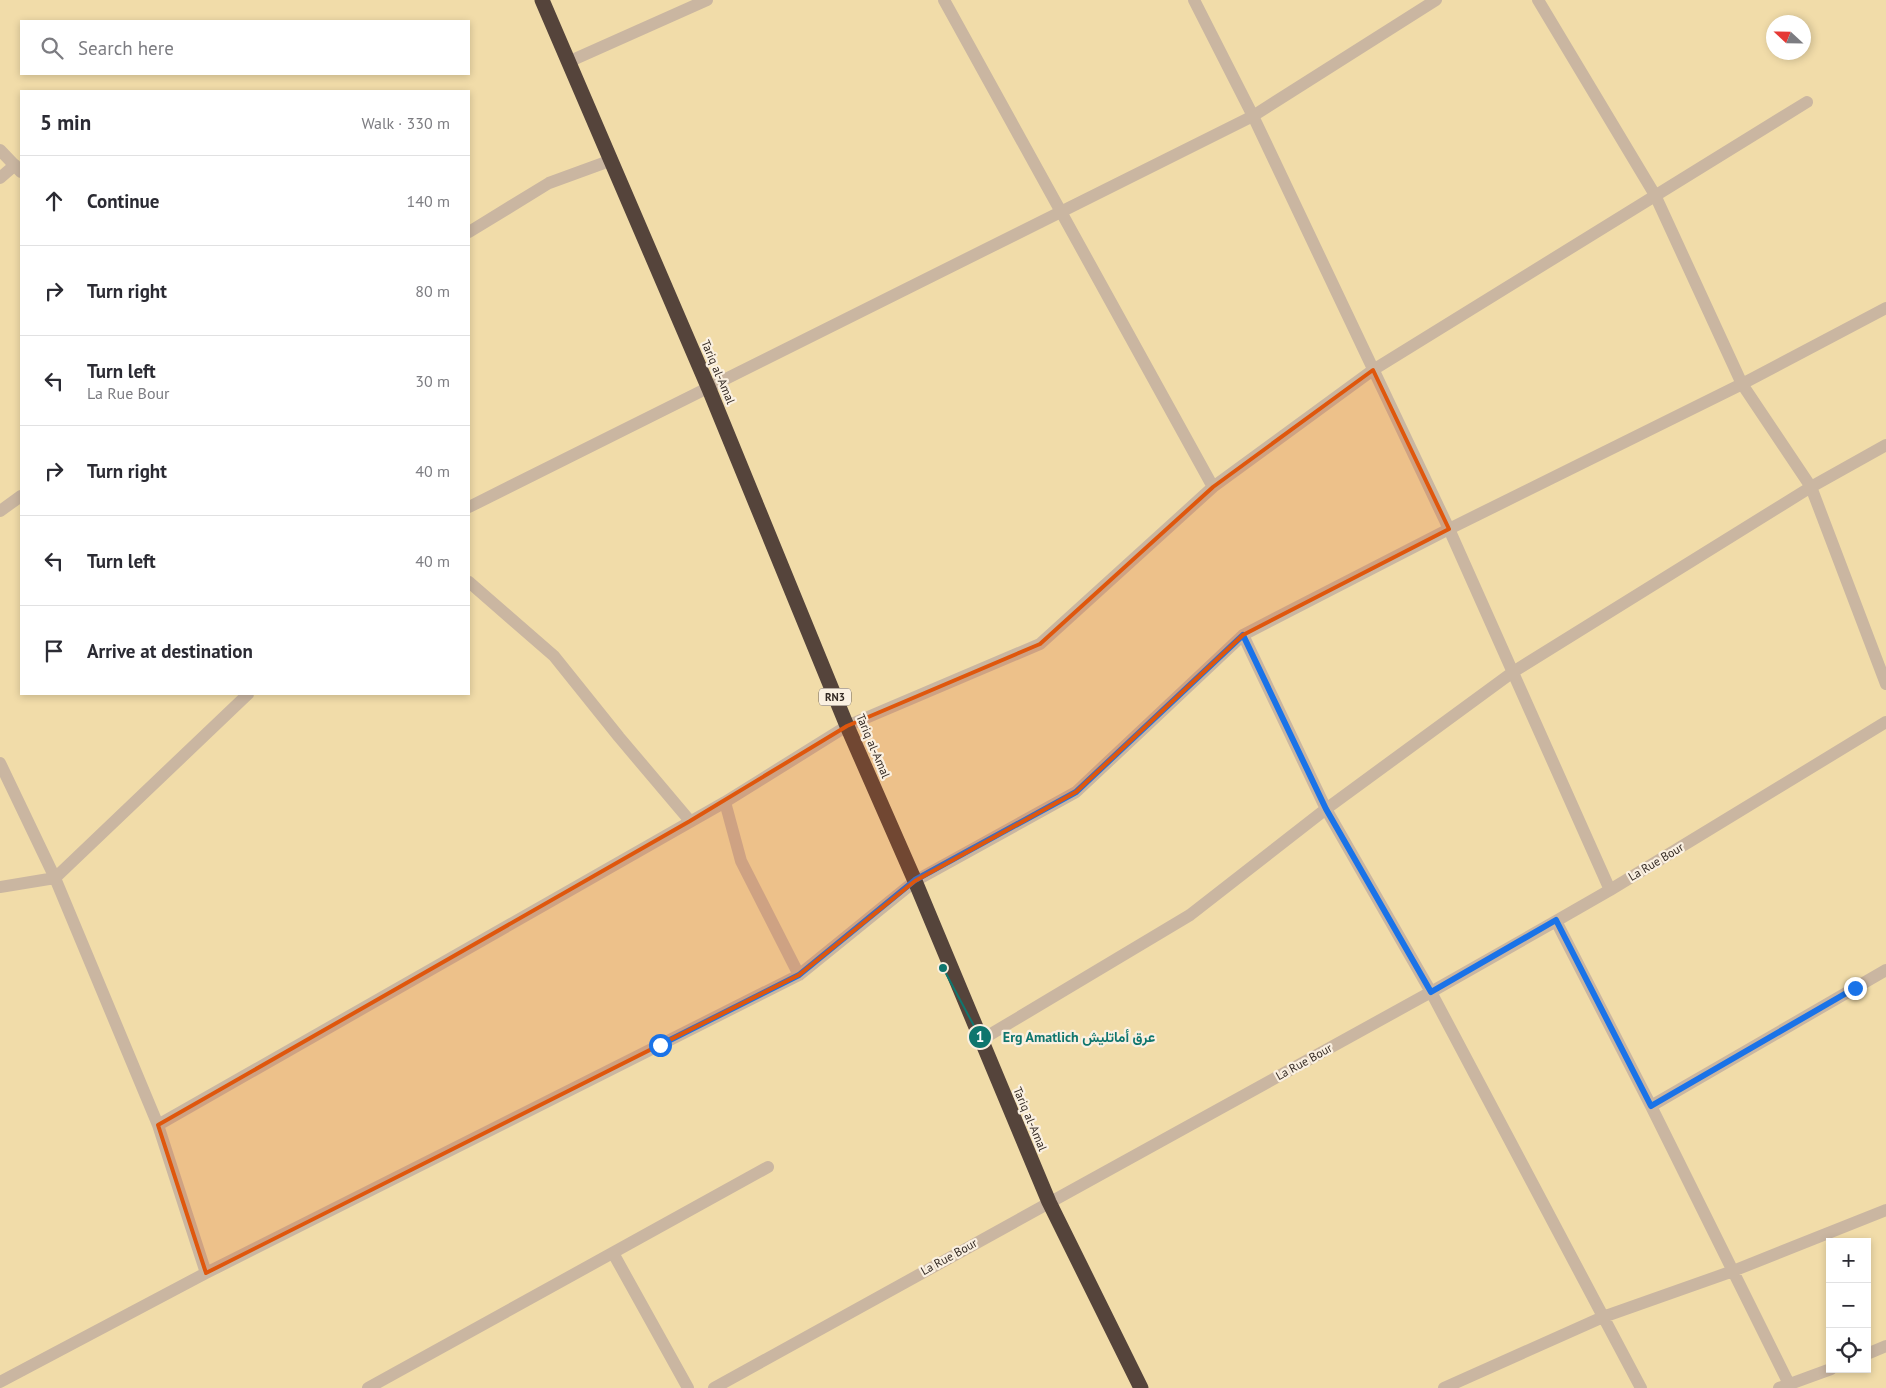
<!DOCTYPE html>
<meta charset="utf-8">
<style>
body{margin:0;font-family:"PT Sans",Vazirmatn,sans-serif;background:#f7f7f7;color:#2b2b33}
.controls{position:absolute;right:15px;bottom:15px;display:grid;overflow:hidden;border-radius:0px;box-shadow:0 2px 8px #0003}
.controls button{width:45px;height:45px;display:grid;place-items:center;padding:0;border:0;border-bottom:1px solid #e1e1e2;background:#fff;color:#2b2b33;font:25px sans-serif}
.compass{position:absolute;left:1766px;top:15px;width:45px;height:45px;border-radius:50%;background:#fff;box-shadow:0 2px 8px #0003;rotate:292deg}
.stop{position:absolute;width:15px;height:15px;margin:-11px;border:4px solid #1a73e8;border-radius:50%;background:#fff}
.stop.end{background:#1a73e8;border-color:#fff;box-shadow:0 1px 5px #0008}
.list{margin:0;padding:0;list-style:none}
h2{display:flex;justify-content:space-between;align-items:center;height:65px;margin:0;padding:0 20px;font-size:21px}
h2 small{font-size:16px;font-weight:400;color:#7c7c81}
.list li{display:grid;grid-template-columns:32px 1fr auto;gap:15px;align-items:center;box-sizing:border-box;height:90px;padding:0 20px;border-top:1px solid #e1e1e2}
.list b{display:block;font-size:19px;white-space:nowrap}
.list p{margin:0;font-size:16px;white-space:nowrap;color:#7c7c81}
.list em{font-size:16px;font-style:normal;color:#7c7c81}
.icon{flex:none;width:28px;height:28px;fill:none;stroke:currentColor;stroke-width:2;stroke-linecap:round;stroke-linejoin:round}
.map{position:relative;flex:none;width:1886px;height:1388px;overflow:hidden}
.search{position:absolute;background:#fff;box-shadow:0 2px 8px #0003;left:20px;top:20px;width:450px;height:55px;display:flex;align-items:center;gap:12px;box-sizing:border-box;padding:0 18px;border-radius:0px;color:#7c7c81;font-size:19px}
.panel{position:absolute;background:#fff;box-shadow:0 2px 8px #0003;left:20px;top:90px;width:450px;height:605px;border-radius:0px}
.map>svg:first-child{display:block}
.sand{fill:#f1dca9;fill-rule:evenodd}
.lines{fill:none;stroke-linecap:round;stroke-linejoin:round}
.street{stroke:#cab6a1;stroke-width:12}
.highway{stroke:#55443b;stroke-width:15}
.route{stroke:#1a73e8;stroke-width:6}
.marked{fill:#df570d;fill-opacity:0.2;stroke:#df570d;stroke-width:4;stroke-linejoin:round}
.labels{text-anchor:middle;stroke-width:4.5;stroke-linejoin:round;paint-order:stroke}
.shield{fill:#faf0e1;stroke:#6f655d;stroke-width:1}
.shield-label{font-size:11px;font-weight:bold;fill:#342a24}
.street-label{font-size:12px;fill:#342a24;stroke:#faf0e1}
.leader{fill:none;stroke:#0f766e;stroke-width:2}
.callout-dot{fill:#0f766e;stroke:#faf0e1;stroke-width:2}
.mark-label{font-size:15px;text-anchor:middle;font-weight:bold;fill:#fff}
.callout-label{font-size:14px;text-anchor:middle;font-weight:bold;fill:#0f766e;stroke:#faf0e1;stroke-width:4.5;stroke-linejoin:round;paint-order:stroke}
</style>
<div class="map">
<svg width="1886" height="1388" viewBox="0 0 1886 1388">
<rect width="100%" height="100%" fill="#f2e6d5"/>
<!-- sand -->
<path class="sand" d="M0 0H1886V1388H0ZM21 21H469V74H21ZM1774 22H1804V52H1774ZM21 91H469V694H21ZM1830 1242H1867V1369H1830Z"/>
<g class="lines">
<!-- street -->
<path class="street" d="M944 0 1213 487
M1194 0 1253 116 1449 529 1610 890
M1538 0 1655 195 1742 384 1811 487 1886 684
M568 62 707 0
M0 150 21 172
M0 178 15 165
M469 232 549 183 612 160
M469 507 1253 116 1436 0
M0 511 21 496
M469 582 554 656 619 737 690 821
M1243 635 1326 809 1431 992 1641 1388
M0 763 55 878 158 1125 206 1273
M725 802 741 861 799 975
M0 887 55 878 248 694
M1556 921 1651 1106 1791 1388
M981 1040 1190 915 1326 809 1513 672 1811 487 1886 445
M1651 1106 1886 970
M158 1125 725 802 847 726 1040 644 1213 487 1373 370 1807 102
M613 1253 688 1388
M1867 1354 1886 1346
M0 1382 206 1273 799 975 915 881 1076 792 1243 635 1449 529 1742 384 1886 308
M368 1388 768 1167
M714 1388 1431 992 1556 921 1610 890 1886 722
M1444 1388 1603 1317 1733 1271 1886 1210
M1779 1388 1831 1369"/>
<!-- highway -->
<path class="highway" d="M542 0 709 389 847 726 915 881 1049 1202 1141 1388"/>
</g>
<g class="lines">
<!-- route -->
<path class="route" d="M660 1045 799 975 915 880 1076 792 1243 635 1326 809 1431 992 1556 920 1651 1106 1855 988"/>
</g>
<!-- marked area -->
<path class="marked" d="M1373 370 1449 529 1243 635 1076 792 915 881 799 975 206 1273 158 1125 690 821 847 726 1040 644 1213 487Z"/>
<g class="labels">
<!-- shield labels -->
<rect class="shield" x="819" y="688.5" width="32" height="17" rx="4"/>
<g class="shield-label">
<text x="835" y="701">RN3</text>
</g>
<!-- street labels -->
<g class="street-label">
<text transform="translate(718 372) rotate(67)" y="4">Tariq al-Amal</text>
<text transform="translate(873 746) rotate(67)" y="4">Tariq al-Amal</text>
<text transform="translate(1656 862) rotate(-31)" y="4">La Rue Bour</text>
<text transform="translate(1304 1062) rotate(-29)" y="4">La Rue Bour</text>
<text transform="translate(1030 1119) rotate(67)" y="4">Tariq al-Amal</text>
<text transform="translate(949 1257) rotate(-29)" y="4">La Rue Bour</text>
</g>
</g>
<!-- callouts -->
<path class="leader" d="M943 968L980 1037"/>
<g class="callout-dot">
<circle cx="943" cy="968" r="5"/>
<circle cx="980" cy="1037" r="12"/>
</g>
<g class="mark-label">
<text x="980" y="1042">1</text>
</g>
<g class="callout-label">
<text x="1079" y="1042">Erg Amatlich عرق أماتليش</text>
</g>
</svg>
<div class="controls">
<button>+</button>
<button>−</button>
<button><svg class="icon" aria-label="locate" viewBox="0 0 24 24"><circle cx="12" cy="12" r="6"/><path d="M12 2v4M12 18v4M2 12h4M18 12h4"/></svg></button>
</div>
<svg class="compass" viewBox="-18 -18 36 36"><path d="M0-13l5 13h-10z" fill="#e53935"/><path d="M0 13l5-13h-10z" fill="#7c7c81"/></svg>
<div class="stop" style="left:660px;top:1045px"></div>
<div class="stop end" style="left:1855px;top:988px"></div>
<div class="search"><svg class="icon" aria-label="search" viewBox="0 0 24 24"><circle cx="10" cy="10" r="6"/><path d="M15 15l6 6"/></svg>Search here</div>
<section class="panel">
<h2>5 min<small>Walk · 330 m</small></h2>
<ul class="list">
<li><svg class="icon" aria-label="ahead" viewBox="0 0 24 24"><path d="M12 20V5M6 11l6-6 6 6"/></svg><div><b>Continue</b></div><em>140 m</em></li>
<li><svg class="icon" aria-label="right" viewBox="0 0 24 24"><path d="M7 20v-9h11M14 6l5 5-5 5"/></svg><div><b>Turn right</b></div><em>80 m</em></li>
<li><svg class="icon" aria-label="left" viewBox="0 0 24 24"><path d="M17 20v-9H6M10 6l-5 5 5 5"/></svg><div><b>Turn left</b><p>La Rue Bour</p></div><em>30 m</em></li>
<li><svg class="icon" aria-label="right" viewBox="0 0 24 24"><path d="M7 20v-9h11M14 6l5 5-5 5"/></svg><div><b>Turn right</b></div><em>40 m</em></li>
<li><svg class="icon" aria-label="left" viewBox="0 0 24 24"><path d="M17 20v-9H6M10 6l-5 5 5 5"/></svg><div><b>Turn left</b></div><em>40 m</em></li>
<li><svg class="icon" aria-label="arrive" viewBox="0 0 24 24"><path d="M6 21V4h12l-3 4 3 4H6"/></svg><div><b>Arrive at destination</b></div></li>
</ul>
</section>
</div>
